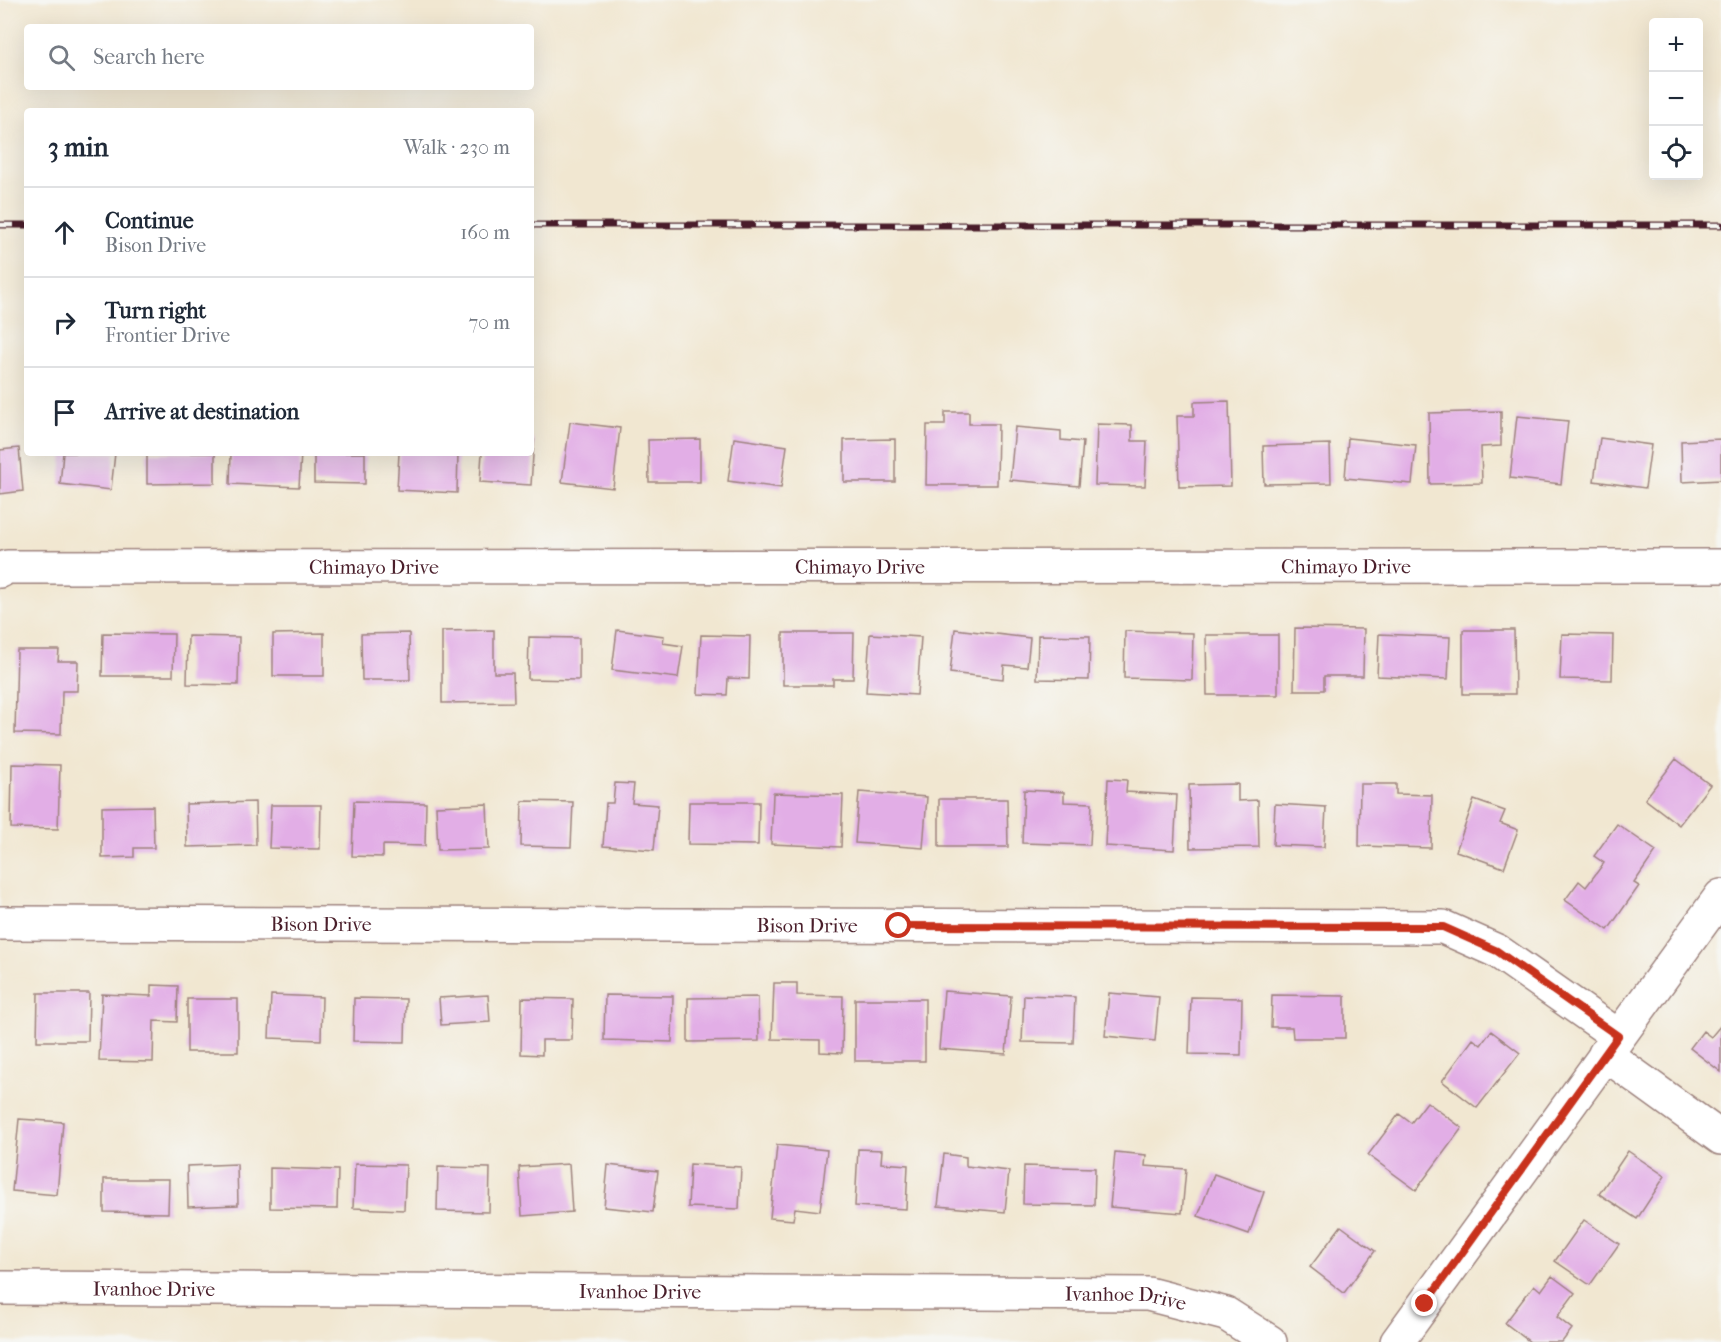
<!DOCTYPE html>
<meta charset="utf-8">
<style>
body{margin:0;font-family:"IM FELL French Canon",serif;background:#f6f6f7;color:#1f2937}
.controls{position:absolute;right:18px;top:18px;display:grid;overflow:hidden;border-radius:6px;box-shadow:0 6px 24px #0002}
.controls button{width:54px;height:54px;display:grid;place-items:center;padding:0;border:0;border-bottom:2px solid #e0e1e3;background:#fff;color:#1f2937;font:30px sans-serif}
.stop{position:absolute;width:18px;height:18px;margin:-14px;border:4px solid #c8321e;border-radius:50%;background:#fff}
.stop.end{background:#c8321e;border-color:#fff;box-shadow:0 2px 6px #0008}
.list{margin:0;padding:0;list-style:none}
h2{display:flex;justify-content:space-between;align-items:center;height:78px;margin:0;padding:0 24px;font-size:26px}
h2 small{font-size:20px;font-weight:400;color:#747a83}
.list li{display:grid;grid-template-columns:39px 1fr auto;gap:18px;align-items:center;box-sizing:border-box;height:90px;padding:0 24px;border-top:2px solid #e0e1e3}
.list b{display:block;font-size:22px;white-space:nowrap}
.list p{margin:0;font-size:20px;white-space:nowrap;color:#747a83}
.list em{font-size:20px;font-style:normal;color:#747a83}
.icon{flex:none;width:33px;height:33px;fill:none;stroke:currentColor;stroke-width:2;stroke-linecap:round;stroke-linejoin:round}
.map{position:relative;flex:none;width:1721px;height:1342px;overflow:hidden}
.search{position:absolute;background:#fff;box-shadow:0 6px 24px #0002;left:24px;top:24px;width:510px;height:66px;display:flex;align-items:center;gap:15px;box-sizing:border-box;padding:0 21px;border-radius:6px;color:#747a83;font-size:22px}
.panel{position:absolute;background:#fff;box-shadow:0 6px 24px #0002;left:24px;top:108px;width:510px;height:348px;border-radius:6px}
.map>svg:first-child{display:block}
.building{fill:#e2aee6}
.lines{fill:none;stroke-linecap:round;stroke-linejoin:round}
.street-casing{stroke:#9e837e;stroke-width:36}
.street{stroke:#fff;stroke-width:33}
.rail-casing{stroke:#4a1f2b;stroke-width:7}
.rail{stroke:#f6f6f2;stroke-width:4.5;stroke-dasharray:14;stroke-linecap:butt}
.route{stroke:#c8321e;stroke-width:8}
.labels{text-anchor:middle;stroke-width:4.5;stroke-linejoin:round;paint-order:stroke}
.street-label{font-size:20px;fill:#4a1f2b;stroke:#f6f6f2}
</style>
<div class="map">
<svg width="1721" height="1342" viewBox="0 0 1721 1342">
<rect width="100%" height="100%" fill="#f6f6f2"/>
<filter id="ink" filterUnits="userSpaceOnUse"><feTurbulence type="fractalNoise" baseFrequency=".0167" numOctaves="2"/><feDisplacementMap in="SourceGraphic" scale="12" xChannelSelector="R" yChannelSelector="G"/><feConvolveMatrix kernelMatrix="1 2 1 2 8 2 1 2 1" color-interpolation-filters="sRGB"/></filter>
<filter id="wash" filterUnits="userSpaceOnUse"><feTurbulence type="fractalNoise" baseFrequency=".008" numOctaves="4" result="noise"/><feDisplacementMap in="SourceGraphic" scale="24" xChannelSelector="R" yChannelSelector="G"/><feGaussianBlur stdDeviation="1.35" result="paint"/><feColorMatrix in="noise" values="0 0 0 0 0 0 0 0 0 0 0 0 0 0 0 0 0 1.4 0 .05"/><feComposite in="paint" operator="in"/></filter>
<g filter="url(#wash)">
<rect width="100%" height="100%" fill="#f1e7d1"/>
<g id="blocks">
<!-- building -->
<path class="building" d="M1229 401 1231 486 1179 487 1177 416H1194V402Z
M1501 411V446L1481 447 1482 483 1430 484 1429 413Z
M945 412H969V424H998L997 485H926L927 425H945Z
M1517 416 1568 421 1561 484 1510 478Z
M570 422 620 428 613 488 562 482Z
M1097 424 1132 425V441H1147L1145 486 1095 485Z
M1015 427 1061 431V440L1083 442 1079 486 1010 480Z
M734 438 787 446 781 488 728 481Z
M1348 438 1416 445 1412 484 1345 478Z
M1600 438 1651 445 1645 488 1594 481Z
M531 439 534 440 531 485 480 482 482 453H531Z
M700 439V482H649L648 440Z
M895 439V482H844V440Z
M1721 439V480L1682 482 1681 441Z
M1330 444 1331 483 1264 484 1263 446Z
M19 448 23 491 0 494V450Z
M63 453H115L111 490 60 484Z
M147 453H215V483L147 484Z
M231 453H301L299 487 230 484Z
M314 453H365V484L314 483Z
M399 453H458L457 493 397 490Z
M1295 628 1364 629 1363 676H1324V690H1294Z
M955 629 1030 638 1027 667 1004 665 1003 679 950 673Z
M494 630V673H513L514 702 442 703V631Z
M617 630 664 636 663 643 683 646 678 678 612 670Z
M1463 630H1514L1515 694H1463Z
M1125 631 1193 633 1192 680 1124 678Z
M103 633 174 634 173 676H102Z
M324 633V676H273V634Z
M409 633 410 680H362L361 634Z
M783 633H854L853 679H833V685H783Z
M870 634 921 637 917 695 866 692Z
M1379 634 1450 637 1448 679 1377 676Z
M1562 634 1613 635 1612 680 1560 679Z
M701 635 750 636 749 679 728 678 727 695 698 694Z
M1038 635 1090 636 1089 680 1037 679Z
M1206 635H1278V695H1207Z
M188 636 239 637 238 685 187 684Z
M529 637 579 638V680L528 679Z
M17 650H59L58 661H78L77 691H62L61 734 15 733Z
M1676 759 1710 785 1679 825 1645 799Z
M12 764 60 765 58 829 11 828Z
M1108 779 1127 780 1126 792 1177 795 1174 850 1105 846Z
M615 783 634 784 632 803 658 805 654 850 603 846 606 803H613Z
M1238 784V801L1258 800 1259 847 1190 848 1189 785Z
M1360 784H1396V794L1432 795 1431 848 1359 846Z
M1024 790 1064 792V802L1092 803 1090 845 1022 843Z
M859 792 927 797 923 848 855 843Z
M773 793 843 795 841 847 771 844Z
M939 799H1007L1008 847H939Z
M1474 800 1505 811 1500 823 1518 830 1504 868 1456 851Z
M354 801 426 803 425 846 383 845V857L352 856Z
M522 801 573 802 571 847 521 846Z
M255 802 256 845 187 847 186 804Z
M689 802H759L758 845 688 844Z
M487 804 489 849 438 850 436 806Z
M1275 804 1326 807 1324 847 1273 845Z
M271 805H321L320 849 269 848Z
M153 806 154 848H134V857L102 858V807Z
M1617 824 1656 851 1634 883 1639 886 1608 930 1565 900 1579 881 1586 887 1604 863 1594 856Z
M774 983H797V995L843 996 842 1053 820 1052V1040L772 1039Z
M151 985 178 986 177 1022 154 1021 153 1062 99 1061 102 994 151 996Z
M944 991 1011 996 1006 1054 939 1049Z
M38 993H89L88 1041H37Z
M1109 993 1159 997 1155 1041 1105 1036Z
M271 995 322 997 321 1040 269 1038Z
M488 995 490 1022 441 1025 439 998Z
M605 995 673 996 672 1042 604 1040Z
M1024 995 1075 997 1073 1043 1022 1042Z
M1272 995 1345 996V1038H1293L1292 1027H1271Z
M758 997 759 1041 688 1042V998Z
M1191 997 1242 998 1241 1055 1189 1054Z
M354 998 406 999 405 1042 353 1041Z
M522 998 573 999 572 1040H542V1055L521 1054Z
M187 999H238V1052H187Z
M855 999H925V1061H855Z
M1721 1025V1072L1690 1048 1703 1031 1711 1037Z
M1491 1031 1520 1053 1477 1108 1442 1081 1473 1039 1481 1045Z
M1427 1102 1462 1128 1416 1190 1368 1155 1399 1114 1411 1123Z
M19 1119 63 1122 57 1195 12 1191Z
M777 1145 827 1150 820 1211 795 1208 793 1220 770 1218Z
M858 1149 882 1150 881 1163 908 1165 906 1209 855 1206Z
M1628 1151 1665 1176 1637 1219 1599 1194Z
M1115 1152 1146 1155 1145 1166 1186 1169 1182 1213 1110 1207Z
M944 1154 966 1157V1166L1009 1171 1005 1212 938 1206Z
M237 1164 238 1205 188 1207 187 1166Z
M355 1164 406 1165 404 1210 353 1208Z
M569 1164 572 1212 522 1216 519 1167Z
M690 1164 741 1167 739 1209 688 1207Z
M608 1165 658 1171 653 1212 604 1207Z
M1024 1166 1095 1168 1094 1205 1023 1204Z
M438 1167 490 1168 489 1212 437 1211Z
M270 1168 338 1170 337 1209 270 1208Z
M1214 1174 1264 1192 1249 1234 1198 1216Z
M104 1179H169L168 1213 104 1212Z
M1584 1220 1619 1244 1590 1285 1555 1261Z
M1341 1226 1375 1251 1344 1293 1310 1267Z
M1552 1276 1575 1293 1557 1317 1572 1329 1562 1342H1530L1505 1323 1534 1285 1541 1291Z"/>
</g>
</g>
<g filter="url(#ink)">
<use href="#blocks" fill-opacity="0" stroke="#9e837e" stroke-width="1.5"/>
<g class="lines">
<!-- street casing -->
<g class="street-casing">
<g id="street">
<path id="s1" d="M0 571 7 567 1721 566"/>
<path id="s2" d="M0 923 1443 927 1497 951 1618 1036"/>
<path d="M1605 1054 1721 1138"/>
<path id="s3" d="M0 1288 1148 1294 1226 1314 1270 1342"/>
<path d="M1397 1342 1721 896"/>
</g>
</g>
<!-- street -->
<use href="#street" class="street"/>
<!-- rail casing -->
<g class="rail-casing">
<path id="rail" d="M0 225H27
M531 225H1721"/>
</g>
<!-- rail -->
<use href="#rail" class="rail"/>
</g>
</g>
<g class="lines" filter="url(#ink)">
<!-- route -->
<path class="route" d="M899 926 1443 927 1497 951 1618 1036 1425 1304"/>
</g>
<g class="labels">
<!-- street labels -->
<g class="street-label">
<text dy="7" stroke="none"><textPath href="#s1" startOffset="375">Chimayo Drive</textPath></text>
<text dy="7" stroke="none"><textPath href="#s1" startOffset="861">Chimayo Drive</textPath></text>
<text dy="7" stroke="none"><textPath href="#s1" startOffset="1347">Chimayo Drive</textPath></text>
<text dy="7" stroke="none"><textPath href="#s2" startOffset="321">Bison Drive</textPath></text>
<text dy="7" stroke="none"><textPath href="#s2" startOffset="807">Bison Drive</textPath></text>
<text dy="7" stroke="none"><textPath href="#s3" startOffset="154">Ivanhoe Drive</textPath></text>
<text dy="7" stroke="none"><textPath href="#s3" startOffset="640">Ivanhoe Drive</textPath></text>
<text dy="7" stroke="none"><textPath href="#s3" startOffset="1126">Ivanhoe Drive</textPath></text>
</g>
</g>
</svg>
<div class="controls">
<button>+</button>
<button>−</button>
<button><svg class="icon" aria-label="locate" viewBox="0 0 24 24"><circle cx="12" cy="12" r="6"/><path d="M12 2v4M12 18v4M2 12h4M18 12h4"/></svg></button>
</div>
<div class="stop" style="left:899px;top:926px"></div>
<div class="stop end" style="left:1425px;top:1304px"></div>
<div class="search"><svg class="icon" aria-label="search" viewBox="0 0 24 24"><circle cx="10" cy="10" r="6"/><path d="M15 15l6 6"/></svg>Search here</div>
<section class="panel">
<h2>3 min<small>Walk · 230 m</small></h2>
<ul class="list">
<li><svg class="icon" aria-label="ahead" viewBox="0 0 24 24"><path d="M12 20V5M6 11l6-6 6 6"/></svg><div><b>Continue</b><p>Bison Drive</p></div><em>160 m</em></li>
<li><svg class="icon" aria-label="right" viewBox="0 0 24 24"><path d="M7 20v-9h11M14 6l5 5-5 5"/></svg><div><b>Turn right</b><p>Frontier Drive</p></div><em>70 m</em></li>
<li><svg class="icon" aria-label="arrive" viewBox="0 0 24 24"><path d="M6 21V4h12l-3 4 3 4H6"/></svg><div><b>Arrive at destination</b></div></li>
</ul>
</section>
</div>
